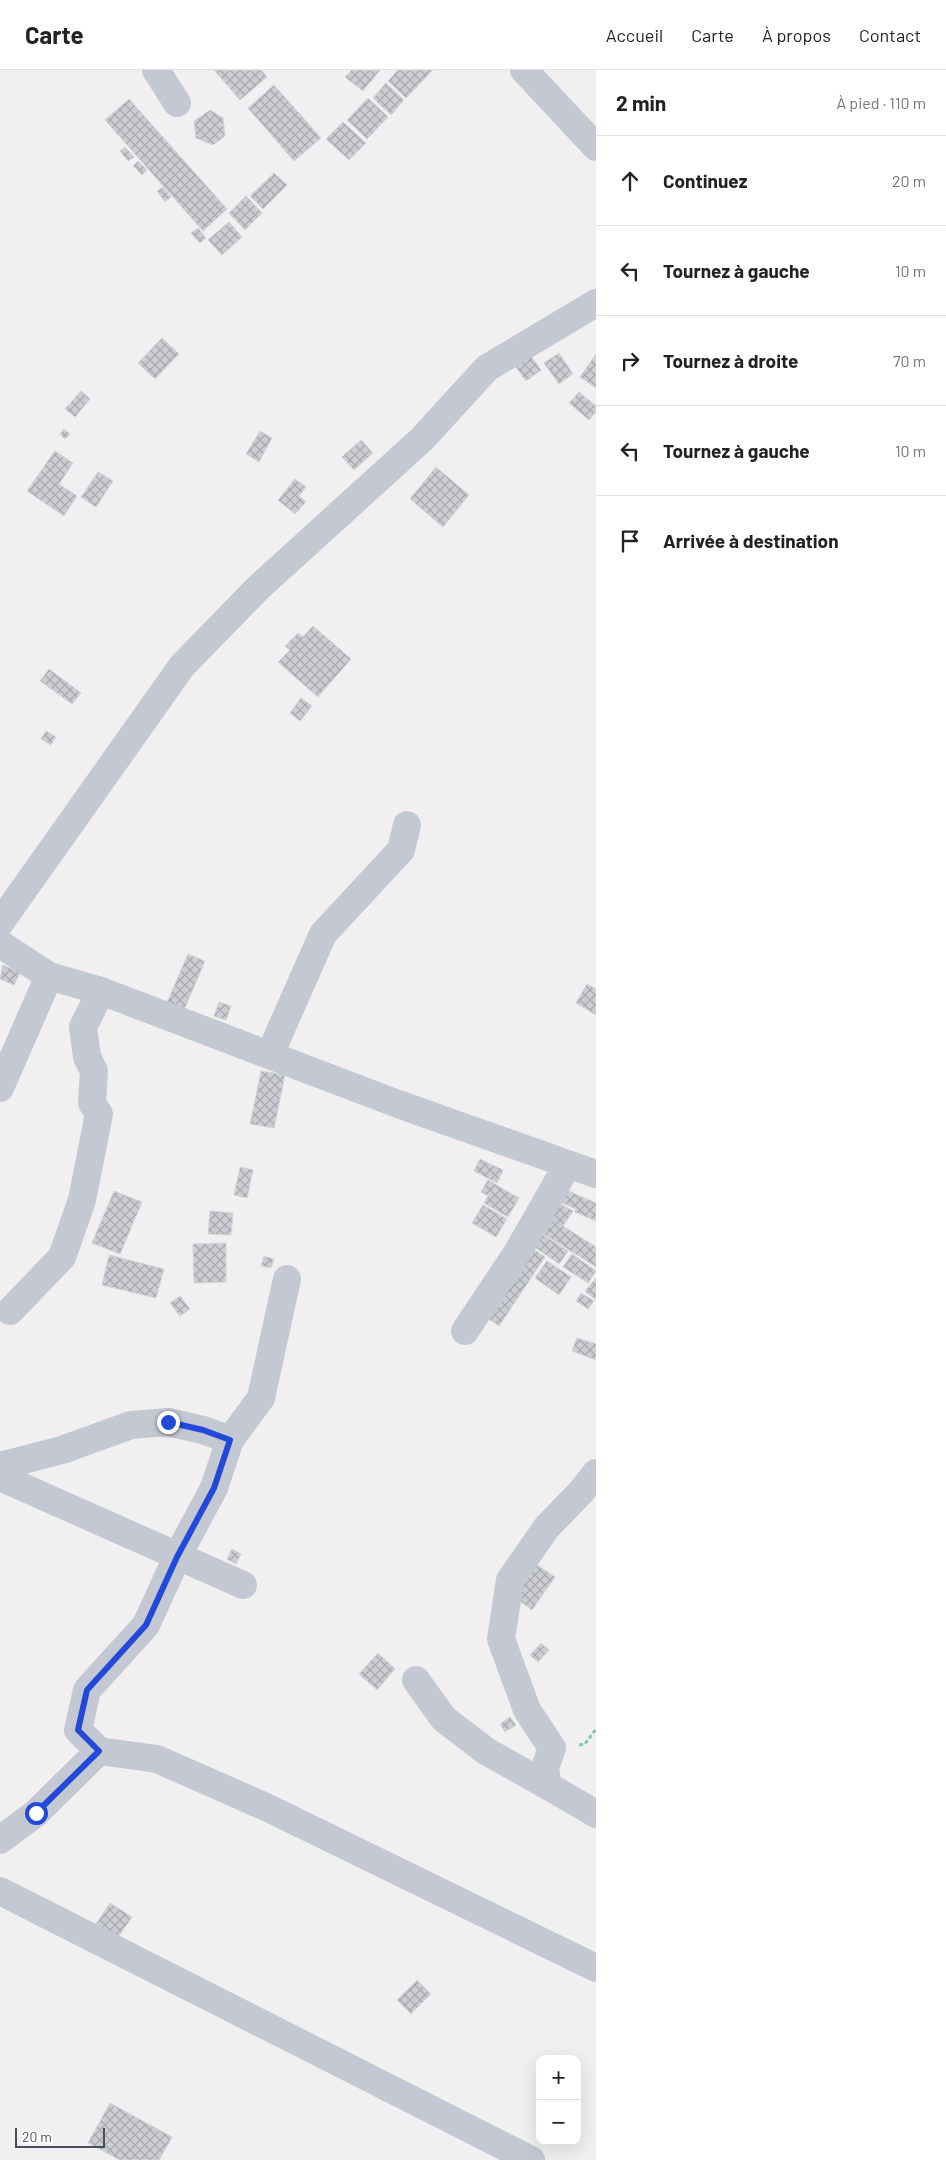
<!DOCTYPE html>
<html lang="fr">
<meta charset="utf-8">
<style>
body{margin:0;font-family:Barlow,sans-serif;background:#f2f2f2;color:#222}
.controls{position:absolute;right:15px;bottom:15px;display:grid;overflow:hidden;border-radius:10px;box-shadow:0 5px 20px #0002}
.controls button{width:45px;height:45px;display:grid;place-items:center;padding:0;border:0;border-bottom:1px solid #e0e0e0;background:#fff;color:#222;font:25px sans-serif}
.scale{position:absolute;left:15px;bottom:12px;width:90px;box-sizing:border-box;padding-left:5px;border:2px solid #484e5b;border-top:0;font-size:14px;line-height:18px;white-space:nowrap;color:#484e5b;-webkit-text-stroke:4px #fff;paint-order:stroke}
.stop{position:absolute;width:15px;height:15px;margin:-11px;border:4px solid #2249d9;border-radius:50%;background:#fff}
.stop.end{background:#2249d9;border-color:#fff;box-shadow:0 1px 5px #0008}
.list{margin:0;padding:0;list-style:none}
h2{display:flex;justify-content:space-between;align-items:center;height:65px;margin:0;padding:0 20px;font-size:21px}
h2 small{font-size:16px;font-weight:400;color:#767676}
.list li{display:grid;grid-template-columns:32px 1fr auto;gap:15px;align-items:center;box-sizing:border-box;height:90px;padding:0 20px;border-top:1px solid #e0e0e0}
.list b{display:block;font-size:19px;white-space:nowrap}
.list em{font-size:16px;font-style:normal;color:#767676}
.icon{flex:none;width:28px;height:28px;fill:none;stroke:currentColor;stroke-width:2;stroke-linecap:round;stroke-linejoin:round}
.map{position:relative;flex:none;width:596px;height:2090px;overflow:hidden}
header{display:flex;align-items:center;gap:30px;box-sizing:border-box;height:70px;padding:0 25px;background:#fff;border-bottom:1px solid #e0e0e0}
header strong{font-size:24px}
nav{display:flex;gap:28px;margin-inline-start:auto;font-size:18px}
main{display:flex}
aside{flex:1;background:#fff}
.map>svg:first-child{display:block}
.building{fill:url(#building-cross-hatch);stroke:#d3d4da}
.lines{fill:none;stroke-linecap:round;stroke-linejoin:round}
.path{stroke:#79c9b3;stroke-width:3;stroke-dasharray:4 2.5;stroke-linecap:butt}
.street{stroke:#c3c8d3;stroke-width:28}
.route{stroke:#2249d9;stroke-width:6}
</style>
<header>
<strong>Carte</strong>
<nav><a>Accueil</a><a>Carte</a><a>À propos</a><a>Contact</a></nav>
</header>
<main>
<div class="map">
<svg width="596" height="2090" viewBox="0 0 596 2090">
<defs>
<pattern id="building-cross-hatch" width="8" height="8" patternUnits="userSpaceOnUse" patternTransform="scale(1.25)"><rect width="8" height="8" fill="#cccdd3"/><path d="M0 0l8 8M0 8l8-8" fill="none" stroke="#a8a9ae"/></pattern>
</defs>
<rect width="100%" height="100%" fill="#f1efef"/>
<!-- building -->
<path class="building" d="M214 0H261L267 7 240 30Z
M352 0H380L363 21 345 7Z
M398 0H433L406 28 388 11Z
M386 13 404 30 391 45 373 28Z
M274 15 321 68 294 91 248 38Z
M368 28 388 47 367 69 347 50Z
M129 29 227 139 203 161 105 50Z
M210 40 223 48 225 66 213 75 196 68 194 51Z
M343 52 366 73 349 90 326 69Z
M125 77 134 87 128 91 120 81Z
M138 91 147 100 142 105 133 96Z
M274 103 287 115 263 139 250 126Z
M163 117 171 127 165 132 157 121Z
M246 126 262 143 245 160 229 143Z
M229 152 242 167 222 185 208 170Z
M198 158 206 168 200 173 191 163Z
M162 268 179 284 155 309 138 293Z
M559 283 573 304 559 314 544 293Z
M596 284V318L580 307Z
M531 286 541 300 526 311 516 297Z
M81 321 90 329 75 347 65 339Z
M579 322 596 336V342L589 350 569 333Z
M64 359 70 364 65 369 60 364Z
M260 361 272 368 259 392 246 384Z
M361 370 373 383 354 400 342 387Z
M55 381 73 393 59 414 77 426 64 446 27 421Z
M436 397 469 425 443 457 410 429Z
M98 402 113 411 96 437 81 427Z
M295 409 306 417 299 426 306 432 295 444 278 430Z
M313 556 351 589 318 627 278 592 290 580 285 576 298 563 303 567Z
M49 599 81 623 72 634 40 611Z
M301 628 312 636 300 651 290 643Z
M46 661 56 667 51 675 41 669Z
M188 884 205 891 183 942 166 935Z
M3 895 20 903 14 915 0 909Z
M587 914 596 919V945L576 933Z
M219 932 231 936 226 950 214 946Z
M261 1001 285 1005 274 1058 250 1054Z
M480 1089 503 1100 497 1113 474 1101Z
M240 1097 253 1100 247 1128 234 1125Z
M488 1110 519 1128 508 1147 484 1133 488 1126 481 1122Z
M564 1119 596 1133V1151L575 1142 576 1139 558 1131Z
M114 1121 142 1132 120 1184 92 1173Z
M557 1132 573 1141 563 1156 596 1177V1197L539 1161Z
M483 1135 507 1149 496 1167 472 1153Z
M210 1141 233 1143 231 1165 208 1164Z
M537 1161 568 1181 559 1194 529 1173Z
M226 1173V1212L194 1213 193 1174Z
M529 1176 545 1187 499 1256 483 1245Z
M572 1184 596 1201 588 1213 563 1197Z
M109 1185 164 1199 156 1228 102 1215Z
M264 1186 274 1189 271 1198 261 1196Z
M547 1191 571 1207 559 1225 535 1208Z
M596 1208V1230L585 1221Z
M581 1223 594 1231 588 1239 576 1231Z
M180 1226 190 1239 180 1246 170 1233Z
M577 1268 596 1274V1290L572 1281Z
M232 1479 241 1484 236 1494 227 1489Z
M533 1492 555 1507 532 1540 510 1524Z
M541 1573 549 1580 538 1592 530 1585Z
M378 1583 395 1599 377 1620 359 1604Z
M510 1647 516 1655 505 1662 500 1654Z
M110 1833 132 1847 117 1869 96 1854Z
M417 1910 431 1924 411 1944 397 1930Z
M110 2033 172 2067 159 2090H120L88 2073Z"/>
<g class="lines">
<!-- path -->
<path class="path" d="M579 1675 585 1674 596 1659"/>
<!-- street -->
<path class="street" d="M156 0 177 33
M524 0 596 77
M0 853 182 596 258 518 422 369 487 298 596 233
M0 874 49 906 101 921 398 1034 596 1104
M270 984 323 864 401 780 407 755
M0 1018 49 906
M287 1209 261 1328 230 1370 214 1418 177 1487 146 1555 87 1620 78 1660 99 1681 157 1689 266 1737 596 1898
M10 1241 62 1187 82 1130 99 1044 92 1033 94 1001 87 987 83 957 101 921
M465 1261 517 1183 568 1094
M0 1396 62 1380 131 1355 168 1352 203 1360 230 1370
M596 1403 581 1422 547 1457 510 1510 501 1569 527 1640 552 1678 545 1698 548 1716 596 1744
M0 1407 243 1515
M416 1610 444 1649 486 1681 548 1716
M0 1770 36 1743 99 1681
M0 1821 531 2090"/>
</g>
<g class="lines">
<!-- route -->
<path class="route" d="M36 1743 99 1681 78 1660 87 1620 146 1555 177 1487 214 1418 230 1370 203 1360 168 1352"/>
</g>
</svg>
<div class="controls">
<button>+</button>
<button>−</button>
</div>
<div class="scale">20 m</div>
<div class="stop" style="left:36px;top:1743px"></div>
<div class="stop end" style="left:168px;top:1352px"></div>
</div>
<aside>
<h2>2 min<small>À pied · 110 m</small></h2>
<ul class="list">
<li><svg class="icon" aria-label="ahead" viewBox="0 0 24 24"><path d="M12 20V5M6 11l6-6 6 6"/></svg><div><b>Continuez</b></div><em>20 m</em></li>
<li><svg class="icon" aria-label="left" viewBox="0 0 24 24"><path d="M17 20v-9H6M10 6l-5 5 5 5"/></svg><div><b>Tournez à gauche</b></div><em>10 m</em></li>
<li><svg class="icon" aria-label="right" viewBox="0 0 24 24"><path d="M7 20v-9h11M14 6l5 5-5 5"/></svg><div><b>Tournez à droite</b></div><em>70 m</em></li>
<li><svg class="icon" aria-label="left" viewBox="0 0 24 24"><path d="M17 20v-9H6M10 6l-5 5 5 5"/></svg><div><b>Tournez à gauche</b></div><em>10 m</em></li>
<li><svg class="icon" aria-label="arrive" viewBox="0 0 24 24"><path d="M6 21V4h12l-3 4 3 4H6"/></svg><div><b>Arrivée à destination</b></div></li>
</ul>
</aside>
</main>
